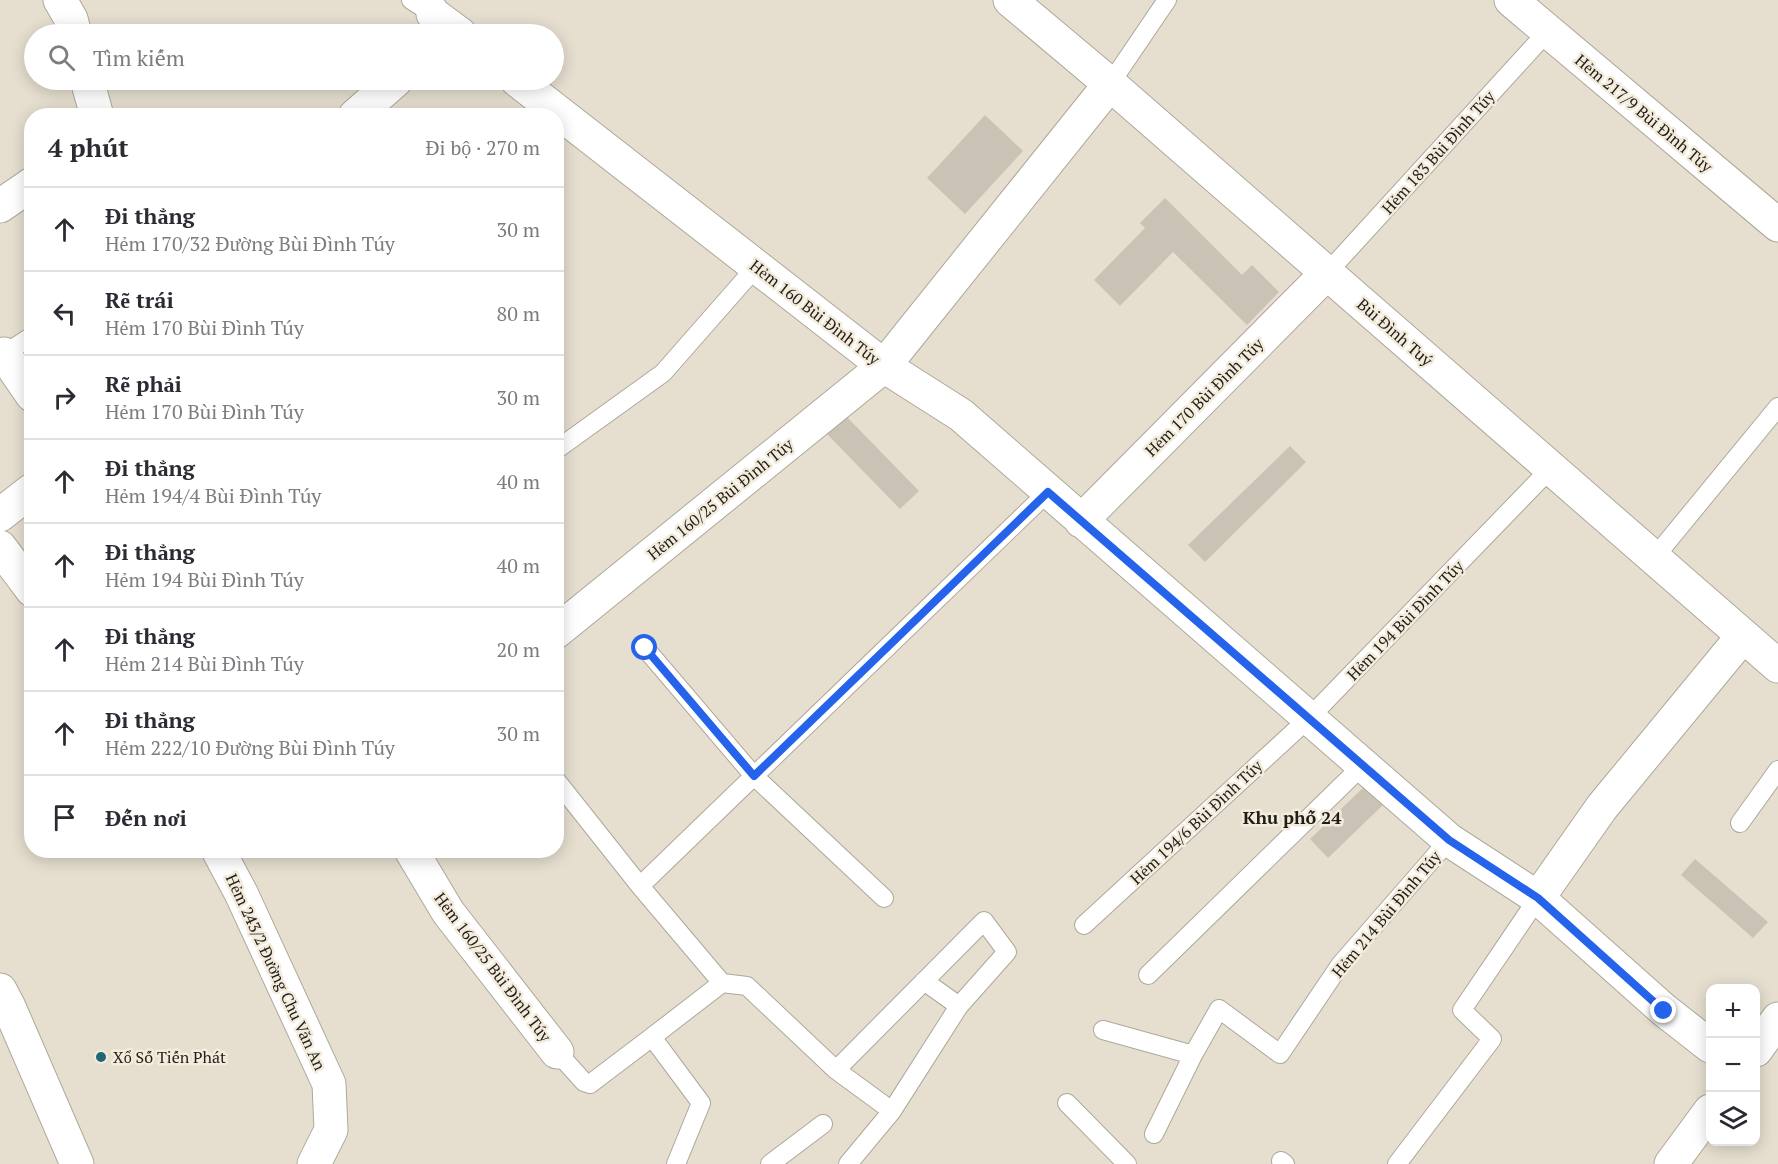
<!DOCTYPE html>
<html lang="vi">
<meta charset="utf-8">
<style>
body{margin:0;font-family:"PT Serif",serif;background:#f7f7f7;color:#2b2b33}
.controls{position:absolute;right:18px;bottom:18px;display:grid;overflow:hidden;border-radius:12px;box-shadow:0 3px 15px #0003}
.controls button{width:54px;height:54px;display:grid;place-items:center;padding:0;border:0;border-bottom:2px solid #e1e1e2;background:#fff;color:#2b2b33;font:30px sans-serif}
.stop{position:absolute;width:18px;height:18px;margin:-14px;border:4px solid #2563eb;border-radius:50%;background:#fff}
.stop.end{background:#2563eb;border-color:#fff;box-shadow:0 2px 6px #0008}
.list{margin:0;padding:0;list-style:none}
h2{display:flex;justify-content:space-between;align-items:center;height:78px;margin:0;padding:0 24px;font-size:26px}
h2 small{font-size:20px;font-weight:400;color:#7c7c81}
.list li{display:grid;grid-template-columns:39px 1fr auto;gap:18px;align-items:center;box-sizing:border-box;height:84px;padding:0 24px;border-top:2px solid #e1e1e2}
.list b{display:block;font-size:22px;white-space:nowrap}
.list p{margin:0;font-size:20px;white-space:nowrap;color:#7c7c81}
.list em{font-size:20px;font-style:normal;color:#7c7c81}
.icon{flex:none;width:33px;height:33px;fill:none;stroke:currentColor;stroke-width:2;stroke-linecap:round;stroke-linejoin:round}
.map{position:relative;flex:none;width:1778px;height:1164px;overflow:hidden}
.search{position:absolute;background:#fff;box-shadow:0 3px 15px #0003;left:24px;top:24px;width:540px;height:66px;display:flex;align-items:center;gap:15px;box-sizing:border-box;padding:0 21px;border-radius:33px;color:#7c7c81;font-size:22px}
.panel{position:absolute;background:#fff;box-shadow:0 3px 15px #0003;left:24px;top:108px;width:540px;height:750px;border-radius:24px}
.map>svg:first-child{display:block}
.building{fill:#cac3b5}
.lines{fill:none;stroke-linecap:round;stroke-linejoin:round}
.service-casing{stroke:#aea89a;stroke-width:20}
.minor-casing{stroke:#aea89a;stroke-width:35}
.tertiary-casing{stroke:#aea89a;stroke-width:35}
.service{stroke:#fff;stroke-width:18}
.minor{stroke:#fff;stroke-width:33}
.tertiary{stroke:#fff;stroke-width:33}
.route{stroke:#2563eb;stroke-width:8}
.poi-dot{fill:#206776;stroke:#f3ecdd;stroke-width:2}
.labels{text-anchor:middle;stroke-width:5;stroke-linejoin:round;paint-order:stroke}
.street-label{font-size:16px;fill:#201d18;stroke:#f3ecdd}
.poi-label{font-size:16px;fill:#201d18;stroke:#f3ecdd;text-anchor:start}
.neighbourhood-label{font-size:18px;font-weight:bold;fill:#201d18;stroke:#f3ecdd}
</style>
<div class="map">
<svg width="1778" height="1164" viewBox="0 0 1778 1164">
<rect width="100%" height="100%" fill="#e6dfd0"/>
<!-- building -->
<path class="building" d="M985 115 1023 151 965 214 927 178Z
M1165 198 1242 275 1252 265 1279 292 1247 325 1173 252 1120 306 1094 280 1145 228 1140 223Z
M846 416 919 491 900 509 827 434Z
M1290 446 1306 462 1205 562 1188 545Z
M1367 784 1385 803 1328 858 1310 839Z
M1695 859 1768 922 1753 938 1681 875Z"/>
<g class="lines">
<!-- service casing -->
<g class="service-casing">
<path id="service" d="M411 0 433 14 437 6
M1110 84 1167 0
M1327 273 1548 31
M0 357 32 336
M556 450 663 373 756 267
M1654 558 1778 407
M645 648 754 776 884 898
M556 780 640 886 722 983
M1740 823 1778 770
M640 886 1048 492
M1084 925 1308 719 1551 468
M1148 975 1362 766
M924 981 959 1006
M722 983 747 986 836 1070 892 1111 848 1164
M1103 1030 1193 1055
M557 1052 584 1082 590 1084 652 1037
M836 1070 984 921 1007 952 959 1006 892 1111
M1067 1103 1127 1164
M1154 1134 1193 1055 1219 1009 1280 1054 1340 965 1449 840
M1281 1161 1285 1164
M676 1164 701 1103 652 1037 722 983
M770 1164 823 1124
M1397 1164 1492 1039 1462 1010 1538 898"/>
</g>
<!-- minor casing -->
<g class="minor-casing">
<path id="minor" d="M60 0 71 19 75 34
M1511 0 1778 225
M433 14 460 34
M87 80 97 116
M517 80 884 366 961 415 1449 840 1538 898 1664 1010 1710 1046
M355 116 396 80
M0 206 32 184
M4 354 32 395
M0 515 32 490
M1081 521 1327 273
M0 547 32 590
M556 632 884 366 1110 84
M218 850 241 893 329 1084 331 1130 314 1164
M411 850 448 912 557 1052
M1538 898 1602 807 1743 636
M0 990 9 1007 77 1164
M1756 1050 1778 1019
M1671 1164 1710 1111"/>
</g>
<!-- tertiary casing -->
<g class="tertiary-casing">
<path id="tertiary" d="M1010 0 1110 84 1778 666"/>
</g>
<!-- service -->
<use href="#service" class="service"/>
<!-- minor -->
<use href="#minor" class="minor"/>
<!-- tertiary -->
<use href="#tertiary" class="tertiary"/>
</g>
<g class="lines">
<!-- route -->
<path class="route" d="M645 648 754 776 1048 492 1449 840 1538 898 1664 1011"/>
</g>
<!-- markers -->
<circle class="poi-dot" cx="101" cy="1057" r="6"/>
<g class="labels">
<!-- street labels -->
<g class="street-label">
<text transform="translate(1644 113) rotate(40)" y="6">Hẻm 217/9 Bùi Đình Túy</text>
<text transform="translate(1438 152) rotate(-48)" y="6">Hẻm 183 Bùi Đình Túy</text>
<text transform="translate(815 312) rotate(38)" y="6">Hẻm 160 Bùi Đình Túy</text>
<text transform="translate(1395 332) rotate(41)" y="6">Bùi Đình Tuý</text>
<text transform="translate(1204 397) rotate(-45)" y="6">Hẻm 170 Bùi Đình Túy</text>
<text transform="translate(720 499) rotate(-39)" y="6">Hẻm 160/25 Bùi Đình Túy</text>
<text transform="translate(1405 620) rotate(-46)" y="6">Hẻm 194 Bùi Đình Túy</text>
<text transform="translate(1196 822) rotate(-43)" y="6">Hẻm 194/6 Bùi Đình Túy</text>
<text transform="translate(1386 914) rotate(-50)" y="6">Hẻm 214 Bùi Đình Túy</text>
<text transform="translate(493 967) rotate(53)" y="6">Hẻm 160/25 Bùi Đình Túy</text>
<text transform="translate(276 972) rotate(65)" y="6">Hẻm 243/2 Đường Chu Văn An</text>
</g>
<!-- poi labels -->
<g class="poi-label">
<text x="113" y="1063">Xổ Số Tiến Phát</text>
</g>
<!-- neighbourhood labels -->
<g class="neighbourhood-label">
<text x="1292" y="824">Khu phố 24</text>
</g>
</g>
</svg>
<div class="controls">
<button>+</button>
<button>−</button>
<button><svg class="icon" aria-label="layers" viewBox="0 0 24 24"><path d="M12 4l9 5-9 5-9-5zM3 14l9 5 9-5"/></svg></button>
</div>
<div class="stop" style="left:645px;top:648px"></div>
<div class="stop end" style="left:1664px;top:1011px"></div>
<div class="search"><svg class="icon" aria-label="search" viewBox="0 0 24 24"><circle cx="10" cy="10" r="6"/><path d="M15 15l6 6"/></svg>Tìm kiếm</div>
<section class="panel">
<h2>4 phút<small>Đi bộ · 270 m</small></h2>
<ul class="list">
<li><svg class="icon" aria-label="ahead" viewBox="0 0 24 24"><path d="M12 20V5M6 11l6-6 6 6"/></svg><div><b>Đi thẳng</b><p>Hẻm 170/32 Đường Bùi Đình Túy</p></div><em>30 m</em></li>
<li><svg class="icon" aria-label="left" viewBox="0 0 24 24"><path d="M17 20v-9H6M10 6l-5 5 5 5"/></svg><div><b>Rẽ trái</b><p>Hẻm 170 Bùi Đình Túy</p></div><em>80 m</em></li>
<li><svg class="icon" aria-label="right" viewBox="0 0 24 24"><path d="M7 20v-9h11M14 6l5 5-5 5"/></svg><div><b>Rẽ phải</b><p>Hẻm 170 Bùi Đình Túy</p></div><em>30 m</em></li>
<li><svg class="icon" aria-label="ahead" viewBox="0 0 24 24"><path d="M12 20V5M6 11l6-6 6 6"/></svg><div><b>Đi thẳng</b><p>Hẻm 194/4 Bùi Đình Túy</p></div><em>40 m</em></li>
<li><svg class="icon" aria-label="ahead" viewBox="0 0 24 24"><path d="M12 20V5M6 11l6-6 6 6"/></svg><div><b>Đi thẳng</b><p>Hẻm 194 Bùi Đình Túy</p></div><em>40 m</em></li>
<li><svg class="icon" aria-label="ahead" viewBox="0 0 24 24"><path d="M12 20V5M6 11l6-6 6 6"/></svg><div><b>Đi thẳng</b><p>Hẻm 214 Bùi Đình Túy</p></div><em>20 m</em></li>
<li><svg class="icon" aria-label="ahead" viewBox="0 0 24 24"><path d="M12 20V5M6 11l6-6 6 6"/></svg><div><b>Đi thẳng</b><p>Hẻm 222/10 Đường Bùi Đình Túy</p></div><em>30 m</em></li>
<li><svg class="icon" aria-label="arrive" viewBox="0 0 24 24"><path d="M6 21V4h12l-3 4 3 4H6"/></svg><div><b>Đến nơi</b></div></li>
</ul>
</section>
</div>
